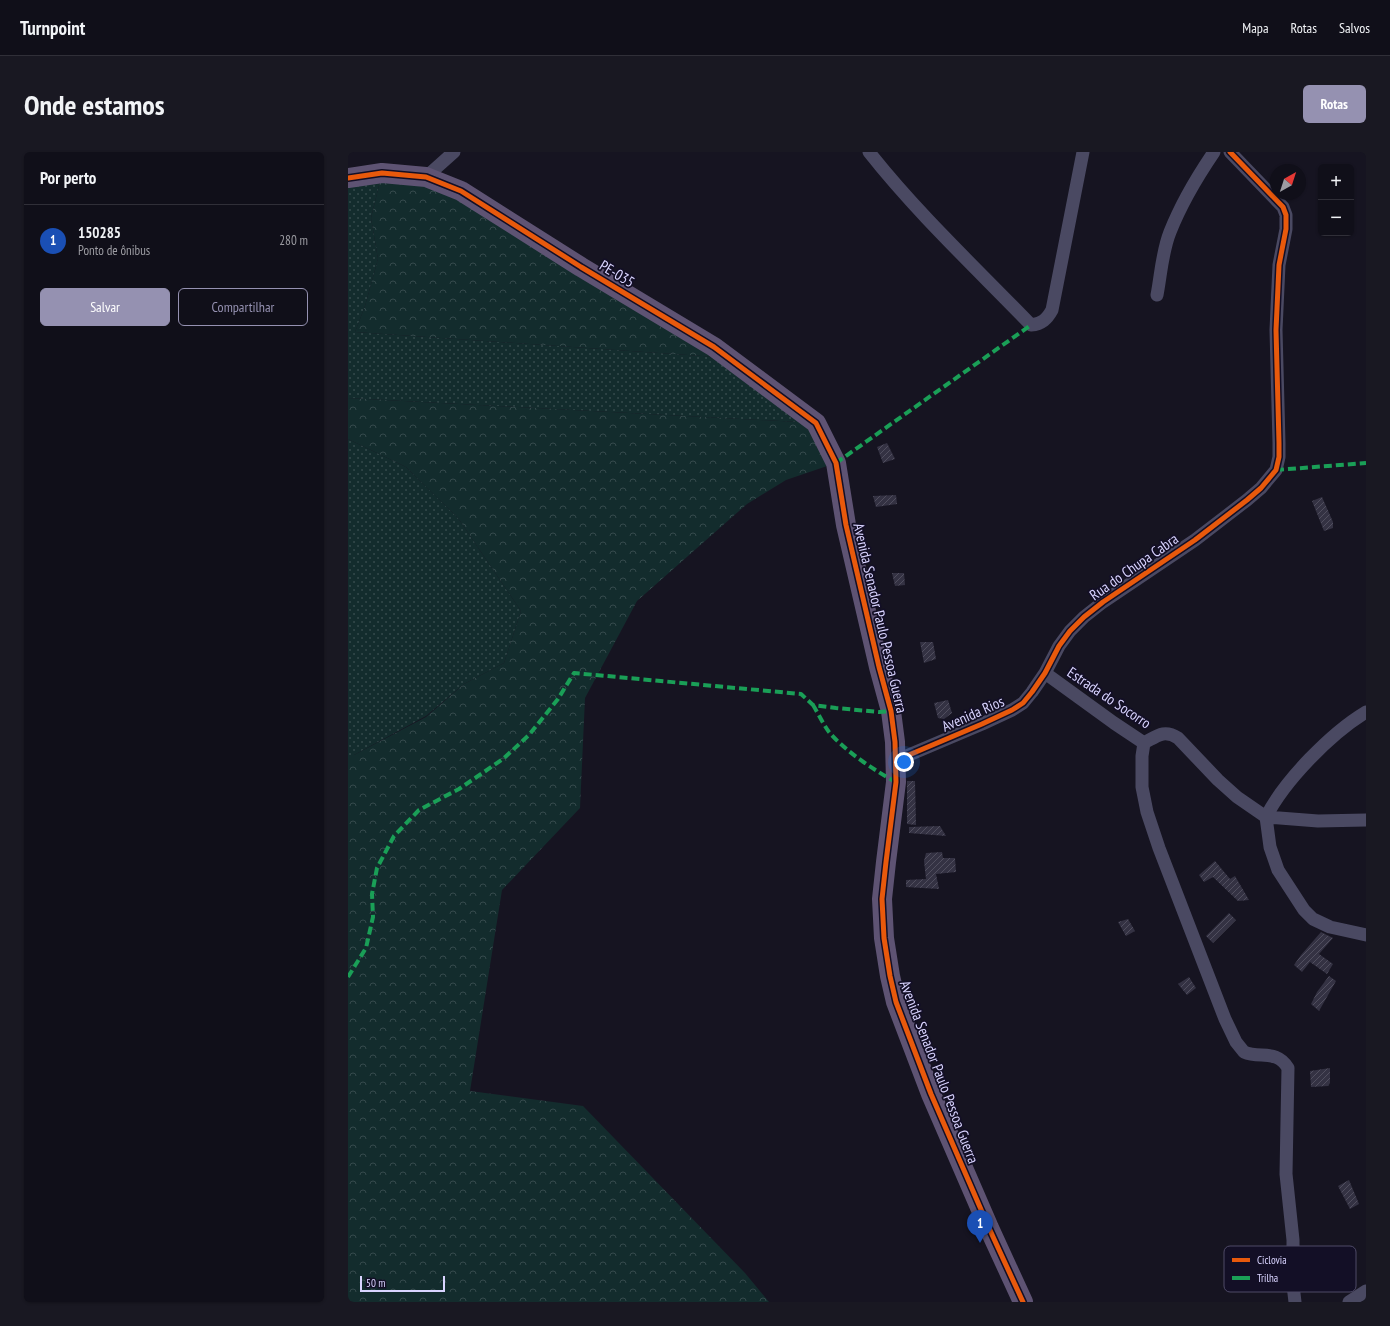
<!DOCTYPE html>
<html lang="pt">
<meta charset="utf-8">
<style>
body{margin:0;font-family:"PT Sans Narrow",sans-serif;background:#191822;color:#f1f3f6}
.controls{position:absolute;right:12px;top:12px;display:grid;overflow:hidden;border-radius:6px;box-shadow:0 1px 3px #0004}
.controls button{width:36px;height:36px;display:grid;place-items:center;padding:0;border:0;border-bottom:1px solid #302f38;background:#100f19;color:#f1f3f6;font:20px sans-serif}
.compass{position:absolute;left:922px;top:12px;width:36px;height:36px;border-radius:50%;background:#100f19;box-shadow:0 1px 3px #0004;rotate:39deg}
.scale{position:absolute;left:12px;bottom:10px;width:85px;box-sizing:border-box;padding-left:4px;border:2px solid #d9d4ff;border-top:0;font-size:11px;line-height:14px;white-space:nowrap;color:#d9d4ff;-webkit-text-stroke:3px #130f26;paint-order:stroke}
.you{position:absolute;left:556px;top:610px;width:14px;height:14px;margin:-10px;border:3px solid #fff;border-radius:50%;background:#1a73e8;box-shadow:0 0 0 6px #1a73e833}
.badge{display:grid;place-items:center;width:26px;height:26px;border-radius:50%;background:#9591b1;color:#fff;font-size:13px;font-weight:700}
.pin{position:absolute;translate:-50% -33px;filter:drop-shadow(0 1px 2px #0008)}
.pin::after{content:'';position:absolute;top:21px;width:14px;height:12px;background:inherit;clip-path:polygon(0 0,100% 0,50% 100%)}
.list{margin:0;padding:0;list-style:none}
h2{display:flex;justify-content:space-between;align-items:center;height:52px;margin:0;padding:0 16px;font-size:17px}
h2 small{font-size:13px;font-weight:400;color:#9c9ca2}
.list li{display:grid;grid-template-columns:26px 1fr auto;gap:12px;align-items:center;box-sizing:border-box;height:72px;padding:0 16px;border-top:1px solid #302f38}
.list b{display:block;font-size:15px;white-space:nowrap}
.list p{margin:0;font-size:13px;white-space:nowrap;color:#9c9ca2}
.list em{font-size:13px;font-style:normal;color:#9c9ca2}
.actions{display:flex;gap:8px;padding:12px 16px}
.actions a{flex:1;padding:9px 0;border:1px solid #9591b1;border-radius:6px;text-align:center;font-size:14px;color:#9591b1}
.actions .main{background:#9591b1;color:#fff}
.map{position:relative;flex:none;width:1018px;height:1150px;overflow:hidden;border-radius:6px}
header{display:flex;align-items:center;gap:24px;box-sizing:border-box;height:56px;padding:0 20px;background:#100f19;border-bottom:1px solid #302f38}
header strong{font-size:19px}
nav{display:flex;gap:22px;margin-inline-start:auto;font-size:14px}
.intro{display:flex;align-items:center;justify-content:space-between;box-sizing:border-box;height:96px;padding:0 24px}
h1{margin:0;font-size:28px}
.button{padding:10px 18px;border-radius:6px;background:#9591b1;color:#fff;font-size:14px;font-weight:700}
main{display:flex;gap:24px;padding:0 24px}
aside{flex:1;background:#100f19;border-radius:6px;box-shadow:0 1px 3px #0004}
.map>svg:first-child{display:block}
.grass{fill:url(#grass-dots)}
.forest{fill:url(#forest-crowns)}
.building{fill:url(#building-hatch)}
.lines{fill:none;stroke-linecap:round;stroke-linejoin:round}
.minor{stroke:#4a4962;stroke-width:13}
.primary{stroke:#5e5373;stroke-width:20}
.quiet{stroke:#1a9f57;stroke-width:4;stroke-dasharray:8 4;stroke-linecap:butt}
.cycleway-casing{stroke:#130f26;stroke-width:8}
.cycleway{stroke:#e8590c;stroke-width:5}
.labels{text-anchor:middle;stroke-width:3.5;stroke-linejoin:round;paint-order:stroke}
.street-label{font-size:15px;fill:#d9d4ff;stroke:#130f26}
.key{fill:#130f26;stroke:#4e4a67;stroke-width:1}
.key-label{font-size:11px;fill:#d9d4ff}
</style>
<header>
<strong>Turnpoint</strong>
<nav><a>Mapa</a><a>Rotas</a><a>Salvos</a></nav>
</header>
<div class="intro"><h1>Onde estamos</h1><a class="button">Rotas</a></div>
<main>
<aside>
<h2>Por perto<small></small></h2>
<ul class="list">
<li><span class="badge" style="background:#1a4fb4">1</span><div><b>150285</b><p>Ponto de ônibus</p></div><em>280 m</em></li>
</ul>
<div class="actions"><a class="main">Salvar</a><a>Compartilhar</a></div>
</aside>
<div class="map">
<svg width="1018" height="1150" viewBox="0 0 1018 1150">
<defs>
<pattern id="grass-dots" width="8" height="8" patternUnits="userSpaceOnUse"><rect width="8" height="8" fill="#132c2d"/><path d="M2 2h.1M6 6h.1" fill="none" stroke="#354a4c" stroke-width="1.8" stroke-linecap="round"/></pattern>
<pattern id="forest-crowns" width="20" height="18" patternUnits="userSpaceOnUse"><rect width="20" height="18" fill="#132c2d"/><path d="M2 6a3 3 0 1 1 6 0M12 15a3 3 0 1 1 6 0" fill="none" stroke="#354a4c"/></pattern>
<pattern id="building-hatch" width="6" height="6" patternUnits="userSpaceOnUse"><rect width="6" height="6" fill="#343243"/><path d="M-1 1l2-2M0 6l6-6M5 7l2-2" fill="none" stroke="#514f5f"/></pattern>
</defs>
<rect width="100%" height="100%" fill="#161421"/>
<!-- grass -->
<path class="grass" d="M34 21 23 66 30 107 17 154 7 180 383 206 468 271 0 246V26Z
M0 287 58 315 110 366 173 459 156 511 116 532 78 564 6 603H0Z"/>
<!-- forest -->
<path class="forest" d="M34 21 78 25 383 206 7 180 17 154 30 107 23 66Z
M0 246 468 271 488 311 438 328 399 352 289 449 237 546 232 656 154 738 122 939 235 954 397 1121 421 1150H0V603H6L78 565 116 532 156 511 173 459 110 366 58 315 0 287Z"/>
<!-- building -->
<path class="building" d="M539 291 547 307 535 311 529 295Z
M548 343 549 352 528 355 525 344Z
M974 345 985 370V376L976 379 964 349Z
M544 421H556L557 433 547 434Z
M572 490H585L588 507 576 511Z
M600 548 604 561 596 567 590 566 586 551Z
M559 629H567L568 673 559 672Z
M592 674 598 684 561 681V675Z
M594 700 595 706H607L608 720 588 722 591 737 558 735V728L578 727 576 709 578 701Z
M867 709 882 727 887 724 901 748 890 749 865 725 856 730 851 723Z
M881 761 888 768 865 791 858 784Z
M780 767 787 779 778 784 770 770Z
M973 780 985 786 971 802 985 812 979 822 962 810 954 820 946 813 953 803Z
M981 824 988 829 971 859 963 852 969 840Z
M841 825 848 836 839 843 830 832Z
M982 916V931L980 934 963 935 962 919Z
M1001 1028 1011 1052 1002 1057 990 1034Z"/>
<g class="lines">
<!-- minor -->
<path class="minor" d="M521 0C570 62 628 116 683 173 694 172 699 167 704 158L735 0
M78 25 106 0
M809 143C813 122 814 100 822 80 833 52 849 25 866 0
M697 521 766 571 796 591C809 584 816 577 830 586L870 628 889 645 918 665 922 695 930 718 956 758 965 767 982 775 1018 783
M1018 560C983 581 936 629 918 665L970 669 1018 668
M796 591 794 604V635L799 660 811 696 877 867 888 890 896 900C912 907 929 897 940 916L938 1022 945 1088V1133L947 1150
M549 608 634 572 664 558 675 551 684 540 697 521 711 494 722 479 736 465 755 450 847 388 899 348 913 336 928 318 931 305V291L928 178 931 113 938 77V63L935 55 882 0
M1001 1150 1018 1139"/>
<!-- primary -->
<path class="primary" d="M0 26 34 21 78 25 113 39 233 115 366 195 468 271 488 311 498 373 531 515 543 559 547 590 548 630 538 710 534 747 536 786 542 824 548 850 583 942 641 1076 675 1150"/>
<!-- quiet -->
<path class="quiet" d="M488 311 683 173
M928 318 1018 311
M465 553C470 561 475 572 481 580 497 599 527 619 548 630
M0 825 18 796 25 765 24 742 29 716 46 684 71 658 111 637 155 607 181 583 210 547 226 521 453 542 465 553 488 556 531 560 543 559"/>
<!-- cycleway casing -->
<g class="cycleway-casing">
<path id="cycleway" d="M0 26 34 21 78 25 113 39 233 115 366 195 468 271 488 311 498 373 531 515 543 559 547 590 548 630 538 710 534 747 536 786 542 824 548 850 583 942 641 1076 675 1150
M549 608 634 572 664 558 675 551 684 540 697 521 711 494 722 479 736 465 755 450 847 388 899 348 913 336 928 318 931 305V291L928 178 931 113 938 77V63L935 55 882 0"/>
</g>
<!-- cycleway -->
<use href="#cycleway" class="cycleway"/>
</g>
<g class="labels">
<!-- street labels -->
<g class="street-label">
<text transform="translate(269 122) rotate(31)" y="5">PE-035</text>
<text transform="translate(786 415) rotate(-35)" y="5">Rua do Chupa Cabra</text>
<text transform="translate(532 466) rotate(77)" y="5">Avenida Senador Paulo Pessoa Guerra</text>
<text transform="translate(761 546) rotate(34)" y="5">Estrada do Socorro</text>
<text transform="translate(625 562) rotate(-24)" y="5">Avenida Rios</text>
<text transform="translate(591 920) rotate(69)" y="5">Avenida Senador Paulo Pessoa Guerra</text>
</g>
</g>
<!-- legend -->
<rect x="876" y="1094" width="132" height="46" rx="6" class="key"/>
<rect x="884" y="1106" width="18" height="4" fill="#e8590c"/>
<rect x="884" y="1124" width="18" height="4" fill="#1a9f57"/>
<g class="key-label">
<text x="909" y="1112">Ciclovia</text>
<text x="909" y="1130">Trilha</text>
</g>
</svg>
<div class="controls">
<button>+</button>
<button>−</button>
</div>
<svg class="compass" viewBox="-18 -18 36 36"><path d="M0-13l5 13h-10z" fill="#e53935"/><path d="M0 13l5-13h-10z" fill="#9c9ca2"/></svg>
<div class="scale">50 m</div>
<div class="you"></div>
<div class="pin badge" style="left:632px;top:1091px;background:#1a4fb4">1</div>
</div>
</main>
